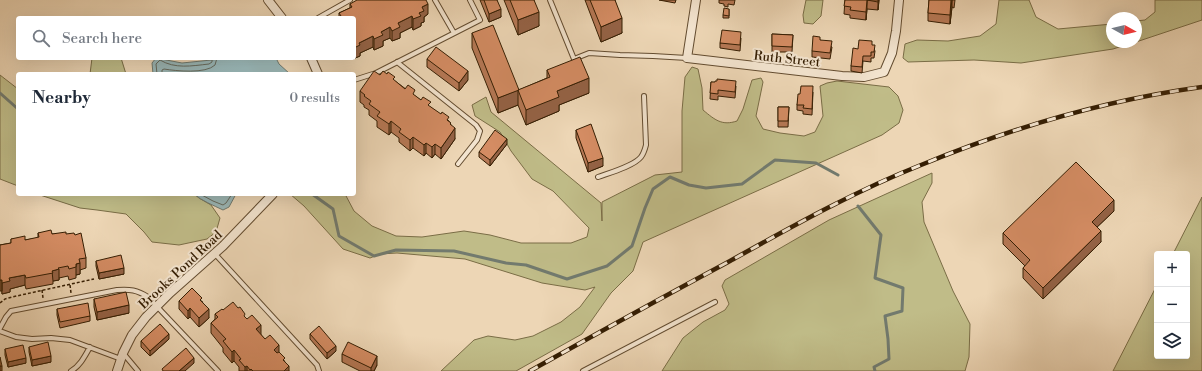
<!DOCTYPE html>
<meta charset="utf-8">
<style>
body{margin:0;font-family:"Libre Bodoni",serif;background:#f2f2f3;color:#1f2937}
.controls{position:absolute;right:12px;bottom:12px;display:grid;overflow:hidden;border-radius:4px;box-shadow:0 4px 16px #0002}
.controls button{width:36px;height:36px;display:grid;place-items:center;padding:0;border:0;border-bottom:1px solid #e0e1e3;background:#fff;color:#1f2937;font:20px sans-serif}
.compass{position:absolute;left:1106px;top:12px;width:36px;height:36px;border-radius:50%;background:#fff;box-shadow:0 4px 16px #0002;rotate:98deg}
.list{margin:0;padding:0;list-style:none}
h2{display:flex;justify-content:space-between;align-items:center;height:52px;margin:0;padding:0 16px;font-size:17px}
h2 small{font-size:13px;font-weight:400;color:#747a83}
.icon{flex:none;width:22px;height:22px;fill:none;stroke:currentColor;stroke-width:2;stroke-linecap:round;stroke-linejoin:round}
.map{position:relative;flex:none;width:1202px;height:371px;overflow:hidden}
.search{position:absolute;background:#fff;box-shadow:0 4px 16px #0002;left:16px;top:16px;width:340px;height:44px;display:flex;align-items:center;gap:10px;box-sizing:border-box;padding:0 14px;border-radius:4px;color:#747a83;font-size:15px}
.panel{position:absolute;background:#fff;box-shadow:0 4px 16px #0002;left:16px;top:72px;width:340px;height:124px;border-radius:4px}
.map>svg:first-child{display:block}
.green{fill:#c0bc88;stroke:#7a6d46}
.water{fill:#9bb7b6;stroke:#727a6e}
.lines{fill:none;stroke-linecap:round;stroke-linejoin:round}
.shore{stroke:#686a5c;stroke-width:1}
.stream{stroke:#727a6e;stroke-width:3}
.lane-casing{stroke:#634c30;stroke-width:6}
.street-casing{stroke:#634c30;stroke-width:10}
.path{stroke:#351e03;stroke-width:1.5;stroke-dasharray:3 2;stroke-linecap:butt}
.lane{stroke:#f3e4cf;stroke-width:4}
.street{stroke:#f3e4cf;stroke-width:8}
.rail-casing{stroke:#351e03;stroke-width:4.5}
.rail{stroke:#f3e4cf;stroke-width:3;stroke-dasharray:9;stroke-linecap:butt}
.wall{fill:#b67855;stroke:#351e03}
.shaded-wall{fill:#946245;stroke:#351e03}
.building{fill:#d48c63;stroke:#351e03}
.labels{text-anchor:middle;stroke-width:4;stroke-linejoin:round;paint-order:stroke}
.street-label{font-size:13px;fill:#351e03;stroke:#f3e4cf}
</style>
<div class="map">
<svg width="1202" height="371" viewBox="0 0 1202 371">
<rect width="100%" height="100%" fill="#edd6b5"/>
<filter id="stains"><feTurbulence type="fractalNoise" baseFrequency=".005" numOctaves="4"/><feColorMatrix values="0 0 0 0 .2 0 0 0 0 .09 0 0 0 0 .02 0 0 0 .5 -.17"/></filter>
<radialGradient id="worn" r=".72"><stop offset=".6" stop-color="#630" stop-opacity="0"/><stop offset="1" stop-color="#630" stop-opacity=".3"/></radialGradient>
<!-- green -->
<path class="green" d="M806 0H823L821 16 813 24 804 23 803 15Z
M999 0H1029L1036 17 1058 29 1112 24V42H1135L1113 49 1021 63 974 60 908 62 903 58 905 44 917 40 948 41 980 36 996 24Z
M1155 0H1202V20L1136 42V21L1145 20 1155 12Z
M92 58H121L126 74H90Z
M692 67 698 69 702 88 703 110C715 120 722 126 737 121L743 109 752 80 761 78 763 82 756 116 763 129 780 133 804 136 815 132 823 116 820 86 827 83 837 81 889 87 898 96 903 110 899 123 882 135 643 242 633 271 611 293 582 334 516 371H441L474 340 488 336 515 340 533 336 561 322 580 307 595 287 585 290 542 283 465 259 397 253 380 254 370 258 343 249 304 206 290 194H345L354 211 372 226 396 236 422 237 464 231 490 235 521 243H571L587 237 589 228 553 191 532 179 511 151 500 132 475 116 472 105 486 97 491 112 601 203 602 221V202L655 175 682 172V111L685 77Z
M0 75 18 89V186L0 179Z
M932 173V183L922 202 924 222 953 291 970 324 969 357 965 371H662L683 338 703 322 725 310 729 304 722 286 725 280 829 220Z
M37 194H194L199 198 211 205 220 218 216 232 207 239 179 245 152 242 144 232 126 214 97 210 80 208Z
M1202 197V371H1113L1157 285V356H1187V254H1173Z"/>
<!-- water -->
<path class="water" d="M156 58 182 63 221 59 276 58 279 64 290 74H153L152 63Z
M194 194H236L229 207 223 210C213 205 202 201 194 194Z"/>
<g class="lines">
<!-- shore -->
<path class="shore" d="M157 74 156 64 160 60C175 69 191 66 209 64L212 62V58
M162 74V70L164 69C176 71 206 74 215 65L217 58
M200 194 213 201 223 205 226 203 232 194"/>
<!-- stream -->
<path class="stream" d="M0 93 18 109
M312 194 333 209 339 236 374 256 396 250 454 251 506 263 526 265 567 279 607 266 632 246 645 208 653 189 670 177 689 185 706 188 742 184 775 160 816 163 838 175
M858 206 881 235 875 278 903 288 902 311 885 316 888 339 889 359 874 367 875 371"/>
<!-- lane casing -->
<g class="lane-casing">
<path id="lane" d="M435 0 454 33
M550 0 574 59 589 53 620 55 653 56 687 58
M318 18 350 0
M397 62 476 125 480 131 477 140 458 164
M354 80 376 73 480 20 470 0
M598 177C609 173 634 166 641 157 644 153 645 149 646 145L644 96
M215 254 317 365 319 371
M0 328 6 317 11 311 117 290C130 289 137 290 148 297L218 371
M0 331 16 337 32 339 51 338 70 340 121 359
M123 353 138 371
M71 371C80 366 85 356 90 347
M583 371 715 302"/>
</g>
<!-- street casing -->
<g class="street-casing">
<path id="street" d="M268 0 282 18
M696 0 687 58 842 76 864 77 884 72 892 53 896 31 899 0
M311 58 318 74
M117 371 123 353 132 335 146 317 170 293 223 246 273 194"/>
</g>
<!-- path -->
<path class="path" d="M70 285 71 293
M42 290 43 298
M0 303 5 299 12 297 94 279"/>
<!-- lane -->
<use href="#lane" class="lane"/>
<!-- street -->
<use href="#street" class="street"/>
<!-- rail casing -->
<g class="rail-casing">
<path id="rail" d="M530 371C596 334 663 297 730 261 793 226 855 191 921 165 1011 128 1106 100 1202 87"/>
</g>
<!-- rail -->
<use href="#rail" class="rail"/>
</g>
<!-- wall -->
<path class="wall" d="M480 0H497L501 17 489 22Z
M504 0H534L539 26 518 35Z
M585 0H615L622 33 601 42Z
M659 0H676L675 3Z
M719 0H735L734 5 728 4V7L724 6V4L719 3Z
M845 0H879L878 10 867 9 866 20 850 18V15L844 14Z
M929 0H955L954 8 952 7 950 24 928 21V13Z
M350 4 428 14 424 17V22L421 23V26L413 30 412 27 400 33V38L392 41 390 38 383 41V46L374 50 373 47 360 53V56L353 59 352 58H354V18L339 17V13L350 8Z
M729 9V18H723V15Z
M472 33 519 90 547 78V70L589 93 559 105V111L526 125 518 105 498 113 472 48Z
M772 34 793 35 792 52H772Z
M741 38 740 51 720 48V43Z
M820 40 832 47 830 59 812 57V51Z
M872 45 875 51 874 58H871V62L863 61 862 73 851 71V66L858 49Z
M427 59 468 80 459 91 427 67Z
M395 81 449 121 451 125 455 139 441 159 435 154 432 158 426 153 424 156 413 148 410 151 399 142V138L391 132 389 135 377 127V121L369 115V110L364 107V105L360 102V91Z
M711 82 736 86 735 98 718 96V100L710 99Z
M813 92 812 115 803 114V111L797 110V105L800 94Z
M778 107H789L788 127H778Z
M576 130 603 166 588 172 576 138Z
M507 144 490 166 479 157V152Z
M1114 211 1097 227 1101 242 1043 299 1023 278V268L1025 266 1003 244V233Z
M38 233 52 234 75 235 86 258V268L80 270V274L76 275V278L69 280 68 276 59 278V280L53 281V284L26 289 25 285 10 289V292L2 294 0 245 11 243V239L25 240 38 238Z
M96 261 124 274 99 279 96 266Z
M94 299 129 313 97 320 94 307Z
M179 301H202L209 318 199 327 190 317 188 319 179 309Z
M57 309 90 316V321L60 328 57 315Z
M223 310 245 318 265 339 279 352 285 362 289 371H239V367L234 361 232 363 223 352V348L211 333V323L215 319V314Z
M310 334 336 351 327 359 310 339Z
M169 339 150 356 141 347V341Z
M29 347 51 362 32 366 29 352Z
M5 349 26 363 8 367 5 355Z
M342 354 377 365 374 371H360L342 362Z"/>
<!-- shaded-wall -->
<path class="shaded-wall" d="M867 0V9L866 20V12Z
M878 0H879L878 10Z
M952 0V7L950 24V15Z
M428 4V14L424 17V22L421 23V26L413 30V19L419 13 422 7Z
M501 9V17L489 22V14Z
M539 12V26L518 35V20Z
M412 16V27L400 33V38L392 41V31L398 23Z
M622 18V33L601 42V27Z
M390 27V38L383 41V46L374 50V39L381 32Z
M373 36V47L360 53V56L353 59V58H354V48L359 43Z
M468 71V80L459 91V83Z
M589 78V93L559 105V111L526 125V110L557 91Z
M518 90V105L498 113V98Z
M391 121V132L389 135V124Z
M455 128V139L441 159V148Z
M413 137V148L410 151V140Z
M507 139V144L490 166V160Z
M426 143V153L424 156V145Z
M435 144V154L432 158V147Z
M603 158V166L588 172V163Z
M1114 200V211L1092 232V222Z
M1101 231V242L1043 299V288Z
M80 263V274L76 275V264Z
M124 268V274L99 279V273Z
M59 269V280L53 281 52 271Z
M25 275V285L10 289V292L2 294V283L9 278Z
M0 280H2V291H0Z
M129 305V313L97 320V312Z
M190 308V317L188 319V311Z
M209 309V318L199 327V318Z
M261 325V336L256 329Z
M169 334V339L150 356V351Z
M279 345V356L274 350Z
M336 346V351L327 359V353Z
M234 350V361L232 363V352Z
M51 356V362L32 366V360Z
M377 356V365L374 371H371V368Z
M26 358V363L8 367V362Z
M194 358V363L185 371H179Z
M0 366H2V371H0Z
M247 366V371H245V367Z
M289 366V371H284Z"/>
<!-- building -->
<path class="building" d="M357 0H426L428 4 422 7 424 11 419 13 421 16 413 19 412 16 398 23 400 27 392 31 390 27 381 32 383 35 374 39 373 36 359 43 360 45 354 48V18H337L341 16 339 13 352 7 350 4Z
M484 0H497L501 9 489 14Z
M510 0H534L539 12 518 20Z
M590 0H615L622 18 601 27Z
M845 0H878V2L867 0 866 12 850 10 851 7 844 6Z
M929 0H951L950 15 928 13Z
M724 8 729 9V16L723 15Z
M493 25 519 90 498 98 472 33Z
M722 30 741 32 740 45 720 43Z
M772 34 793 35 792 47 772 46Z
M813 36 820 37V40L832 41 830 53 812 51Z
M859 40 872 41V45H875L874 52H871V56H863L862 67 851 66 853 48 858 49Z
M436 47 468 71 459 83 427 59Z
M580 57 589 78 557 91 559 97 526 110 518 90 550 77 547 70Z
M374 71 380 75 383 71 387 74 388 72 395 77 393 79 405 89 408 85 415 90 413 94 421 100 423 97 431 102 428 105 441 114 442 112 449 117 447 120 451 123 450 124 455 128 441 148 435 144 432 147 426 143 424 145 413 137 410 140 399 132 401 129 391 121 389 124 377 116 380 112 369 104 371 101 364 96 365 95 360 91Z
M717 79 736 81 735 92 718 90V94L710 93 711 82H715V81H717Z
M801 86H813L812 109 803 108 804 105H797L798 94H800Z
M778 107H789L788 121H778Z
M591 124 603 158 588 163 576 130Z
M495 130 507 139 490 160 479 152Z
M1076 162 1114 200 1092 222 1101 231 1043 288 1023 268 1030 260 1003 233Z
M51 230 52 234 66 232V234L74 233 75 235 81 233 86 258 79 259 80 263 76 264V267L69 269 68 266 58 268 59 269 52 271 53 273 26 278 25 275 9 278 10 281 2 283V280H0V245L11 243V239L25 236V240L39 237 38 233Z
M121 255 124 268 99 273 96 261Z
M192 288 202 298 200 300 209 309 199 318 190 308 188 311 179 301Z
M126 292 129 305 97 312 94 299Z
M233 302 238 308 240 307 245 314 244 316 247 319 252 315 261 325 256 329 265 339 270 335 279 345 274 350 277 353 279 352 285 358 283 360 289 366 284 371H253L251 369 250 370 247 366 245 367 239 360 241 359 234 350 232 352 223 341 226 339 211 323 218 317 215 314 222 309 223 310Z
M88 303 90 316 60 322 57 309Z
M160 324 169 334 150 351 141 341Z
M319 326 336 346 327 353 310 334Z
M48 342 51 356 32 360 29 347Z
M348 342 377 356 371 368 342 354Z
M23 345 26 358 8 362 5 349Z
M186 348 194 358 179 371H163L162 369Z
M0 357 2 366H0Z"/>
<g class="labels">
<!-- street labels -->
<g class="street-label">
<text transform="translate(787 58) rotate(6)" y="5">Ruth Street</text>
<text transform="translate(180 269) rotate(-43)" y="5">Brooks Pond Road</text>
</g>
</g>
<rect width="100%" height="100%" filter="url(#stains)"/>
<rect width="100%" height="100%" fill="url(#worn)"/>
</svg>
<div class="controls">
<button>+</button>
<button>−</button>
<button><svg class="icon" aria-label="layers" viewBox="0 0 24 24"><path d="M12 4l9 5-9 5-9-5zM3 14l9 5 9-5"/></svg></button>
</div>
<svg class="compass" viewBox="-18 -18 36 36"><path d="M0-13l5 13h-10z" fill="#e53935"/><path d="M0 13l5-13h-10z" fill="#747a83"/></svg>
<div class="search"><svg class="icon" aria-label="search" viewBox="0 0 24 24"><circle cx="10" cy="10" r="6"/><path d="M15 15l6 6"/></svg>Search here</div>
<section class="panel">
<h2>Nearby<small>0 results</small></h2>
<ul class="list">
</ul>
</section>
</div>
